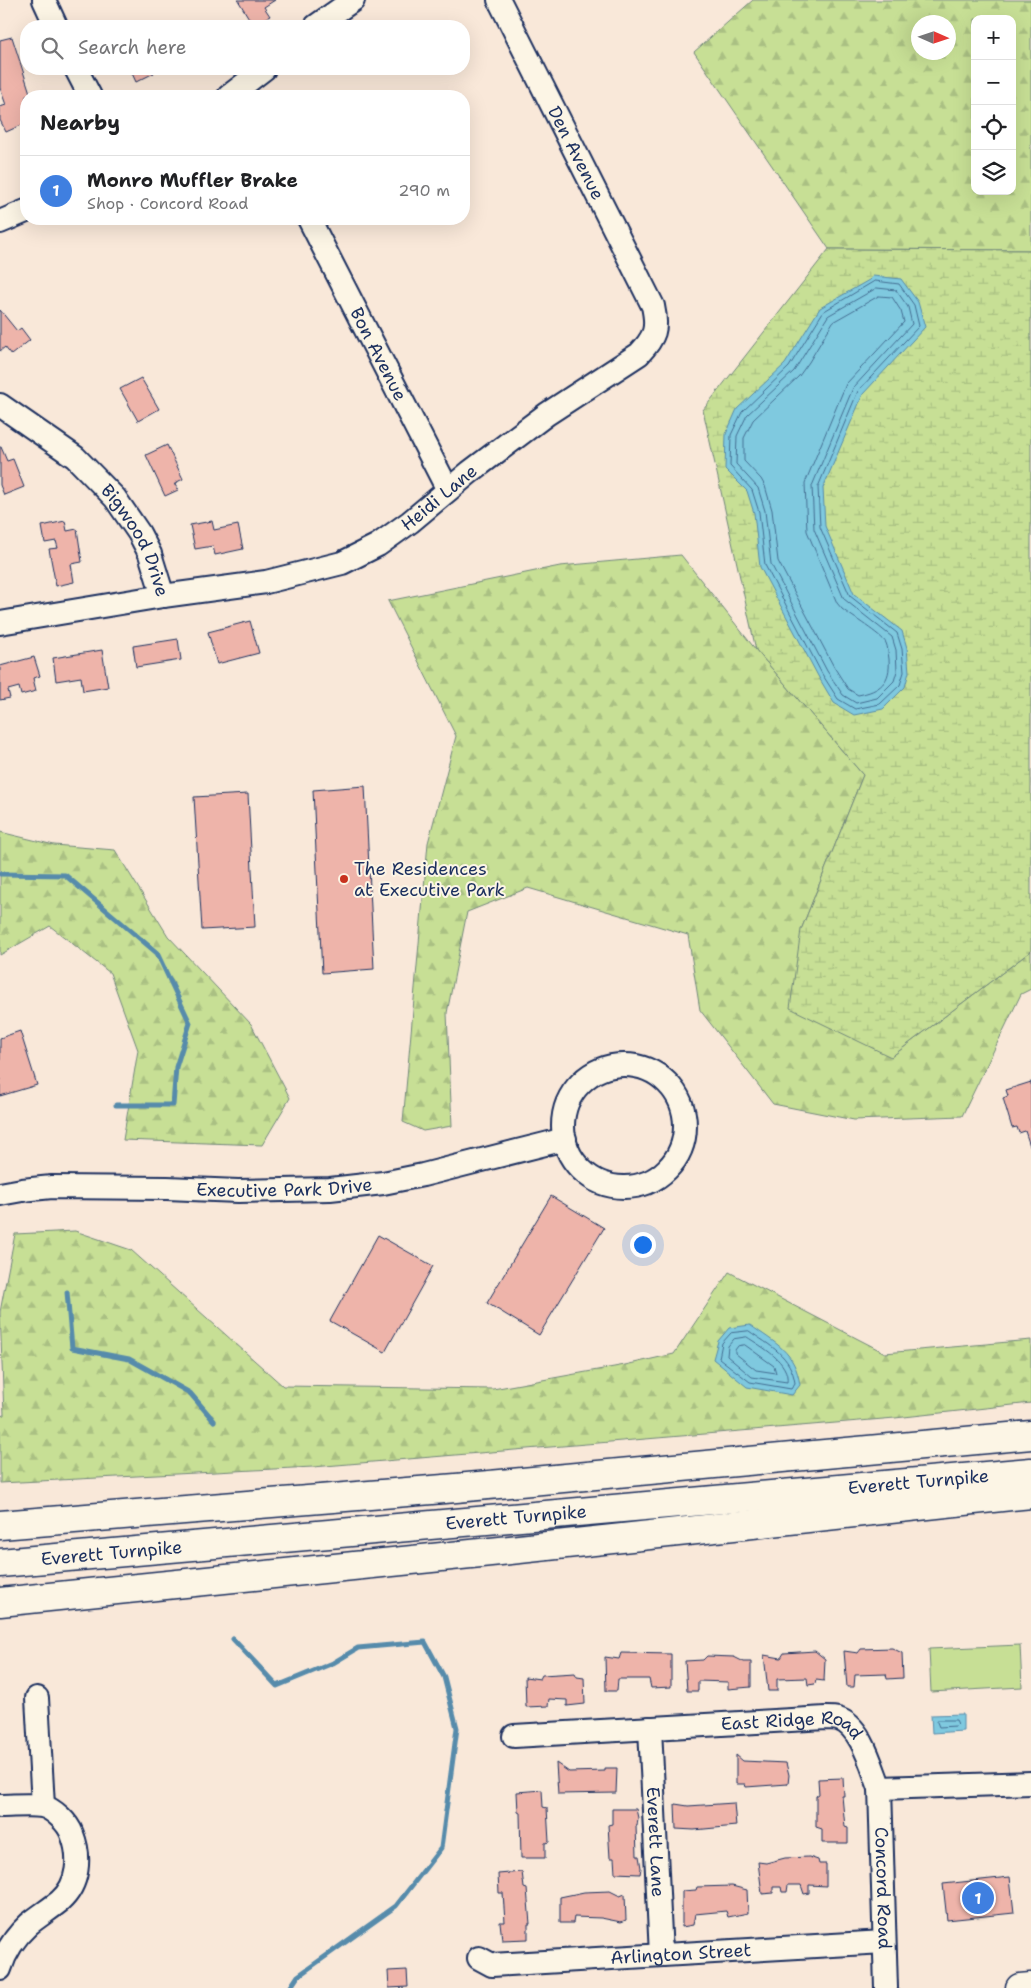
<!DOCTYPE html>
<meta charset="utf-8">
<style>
body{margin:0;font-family:"Shantell Sans",sans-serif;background:#f2f2f2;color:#202124}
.controls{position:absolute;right:15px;top:15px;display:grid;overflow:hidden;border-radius:10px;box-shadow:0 5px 20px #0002}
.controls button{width:45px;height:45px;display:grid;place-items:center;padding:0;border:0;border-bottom:1px solid #e0e0e0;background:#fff;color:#202124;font:25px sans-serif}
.compass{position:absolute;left:911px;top:15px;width:45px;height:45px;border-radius:50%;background:#fff;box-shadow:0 5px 20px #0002;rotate:93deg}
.you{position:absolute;left:642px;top:1244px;width:18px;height:18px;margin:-12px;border:4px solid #fff;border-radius:50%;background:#1a73e8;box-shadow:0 0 0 8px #1a73e833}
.badge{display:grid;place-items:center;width:32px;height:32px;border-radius:50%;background:#c8321e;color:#fff;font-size:16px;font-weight:700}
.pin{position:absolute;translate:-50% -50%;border:2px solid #fff;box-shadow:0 1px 5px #0006}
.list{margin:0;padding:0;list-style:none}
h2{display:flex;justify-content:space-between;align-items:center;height:65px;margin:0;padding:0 20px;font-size:21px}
h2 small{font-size:16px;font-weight:400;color:#757577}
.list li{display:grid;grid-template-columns:32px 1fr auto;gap:15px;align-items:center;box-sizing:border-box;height:70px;padding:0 20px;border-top:1px solid #e0e0e0}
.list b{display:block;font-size:19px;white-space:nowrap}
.list p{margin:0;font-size:16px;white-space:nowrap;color:#757577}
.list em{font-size:16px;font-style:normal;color:#757577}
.icon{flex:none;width:28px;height:28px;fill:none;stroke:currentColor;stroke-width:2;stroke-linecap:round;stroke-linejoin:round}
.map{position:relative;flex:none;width:1031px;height:1988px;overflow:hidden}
.search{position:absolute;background:#fff;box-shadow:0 5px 20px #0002;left:20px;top:20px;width:450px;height:55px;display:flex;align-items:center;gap:12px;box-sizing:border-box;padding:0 18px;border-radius:20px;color:#757577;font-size:19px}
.panel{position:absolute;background:#fff;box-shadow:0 5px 20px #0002;left:20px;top:90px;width:450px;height:135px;border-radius:20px}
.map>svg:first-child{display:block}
.green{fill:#c7df95;stroke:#71877a}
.forest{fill:url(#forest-firs);stroke:#71877a;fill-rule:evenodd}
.wetland{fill:url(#wetland-marsh);stroke:#71877a}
.water{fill:#7fc9df;stroke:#578bab}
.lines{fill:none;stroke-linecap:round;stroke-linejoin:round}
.shore{stroke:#436d92;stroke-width:1}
.stream{stroke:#578bab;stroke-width:5}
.building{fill:#eeb4aa;stroke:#1b2f5e}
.minor-casing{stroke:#1b2f5e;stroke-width:26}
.major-casing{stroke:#1b2f5e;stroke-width:31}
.highway-casing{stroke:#1b2f5e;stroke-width:31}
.minor{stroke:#fcf5e5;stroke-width:22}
.major{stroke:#fcf5e5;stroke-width:28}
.highway{stroke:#fcf5e5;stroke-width:28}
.poi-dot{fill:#c8321e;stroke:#fcf5e5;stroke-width:2}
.labels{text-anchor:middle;stroke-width:4;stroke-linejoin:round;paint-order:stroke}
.street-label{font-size:18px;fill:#1b2f5e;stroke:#fcf5e5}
.poi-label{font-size:18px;fill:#1b2f5e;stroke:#fcf5e5;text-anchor:start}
</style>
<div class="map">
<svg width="1031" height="1988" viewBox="0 0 1031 1988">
<defs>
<pattern id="forest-firs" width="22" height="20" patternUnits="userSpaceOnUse" patternTransform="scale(1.25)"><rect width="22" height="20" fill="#c7df95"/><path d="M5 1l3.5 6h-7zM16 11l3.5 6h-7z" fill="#aac083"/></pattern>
<pattern id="wetland-marsh" width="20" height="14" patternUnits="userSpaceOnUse" patternTransform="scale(1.25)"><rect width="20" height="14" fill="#c7df95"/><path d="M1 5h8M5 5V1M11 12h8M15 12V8" fill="none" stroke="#aac083"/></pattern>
</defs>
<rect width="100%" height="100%" fill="#f9e8d9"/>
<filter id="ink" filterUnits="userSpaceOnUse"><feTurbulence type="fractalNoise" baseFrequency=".02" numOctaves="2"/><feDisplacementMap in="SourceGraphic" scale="10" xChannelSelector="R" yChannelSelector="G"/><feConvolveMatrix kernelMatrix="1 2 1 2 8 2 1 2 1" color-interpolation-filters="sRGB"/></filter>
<g filter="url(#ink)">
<!-- green -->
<path class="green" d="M1020 1645 1022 1687 931 1692 929 1649Z"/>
<!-- forest -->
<path class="forest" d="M753 0H1031V250L829 249 694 52ZM975 19H1012V191H975ZM948 22V52H918V22Z
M681 555 756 650 863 775 801 930 891 1057 1031 951V989L1021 994 962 1116 854 1120 773 1104 700 1010 688 935 528 888 467 912 447 1013 452 1126 423 1131 403 1122 428 843 456 736 388 601 560 566Z
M0 832 54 845 115 850 168 936 251 1024 290 1098 262 1145 123 1140 138 1050 110 973 50 926 0 955Z
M75 1231 131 1250 283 1386 493 1389 625 1365 674 1354 729 1272 885 1353 1031 1340V1403L895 1418 313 1467 0 1483V1416L4 1415 0 1312 15 1234Z"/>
<!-- wetland -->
<path class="wetland" d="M829 249 1031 250V951L891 1057 790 1008 801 930 863 775 756 650 703 410Z"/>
<!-- water -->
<path class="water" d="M873 276 901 279 918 302 925 327 863 394 823 488 825 526 854 594 902 631 907 648 909 672 905 687 883 709 854 715 834 703 818 676 760 567 754 513 747 491 725 469 726 434 737 409 785 364 820 308 869 280Z
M750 1325C776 1344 795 1351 800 1385L792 1395 747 1387 713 1359 718 1341 729 1328Z
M963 1714V1731L932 1733 931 1715Z"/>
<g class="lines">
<!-- shore -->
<path class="shore" d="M875 281 899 284 914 305 919 326 858 391 818 487 820 527 850 596 897 633 902 649 904 672 900 685 880 704 855 709 838 699 822 674 765 565 759 512 752 490 730 466 731 435 742 412 789 367 823 312Z
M877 288 896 290 908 307 912 324 853 388 812 486 814 529 844 599 892 637 896 650 897 671 894 681 877 698 856 703 843 695 827 671 771 564 765 511 758 488 736 464 737 436 747 415 794 371 828 316Z
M879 296 892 297 901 311 904 322 846 384 805 483 807 531 837 603 842 609C851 616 882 635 886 643 888 647 888 654 889 659 891 682 880 691 858 695L848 689 834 667 778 561 772 510 765 486 761 479 744 461V438L753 420 799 376 809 362 833 322Z
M749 1331C770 1346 791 1355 795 1383L791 1389 750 1382 719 1358 722 1343 731 1333Z
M747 1337C762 1347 790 1362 787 1382L752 1377 727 1356 728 1346 734 1339Z
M745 1345 774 1366 776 1373 756 1370 735 1353V1350L738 1346Z
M939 1720H956L958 1724 956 1726 939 1727 937 1722Z"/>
<!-- stream -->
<path class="stream" d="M0 874 65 875 157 953 190 1023 176 1067 173 1105H116
M67 1292 72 1348 129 1359 190 1393 214 1421
M233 1639 277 1686 333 1663 358 1648 425 1642 444 1677 457 1728 441 1848 396 1906 298 1976 290 1988"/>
</g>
<!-- building -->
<path class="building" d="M238 0H275L264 7 270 16 253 25Z
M12 37 31 96H26V123L6 132 0 120V107L6 105 0 88V40Z
M130 69H152L154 73 136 82Z
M0 310 17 331 21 328 30 340 11 355 5 347 0 351Z
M141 378 159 409 138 421 120 389Z
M167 445 183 479 175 483 178 490 165 496 146 455Z
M0 447H1L7 461 13 459 24 487 4 495 0 485Z
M65 521 67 531 77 529 82 562 71 564 74 582 56 586 49 549 58 548 56 541 45 543 42 526Z
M212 521 214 530 238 525 243 549 215 555 213 546 195 549 190 525Z
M250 621 259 653 217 664 208 632Z
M178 639 181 660 136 667 133 646Z
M102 650 108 687 83 691 81 677 56 681 53 658Z
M34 657 40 676 33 678 36 691 21 695 19 687 8 690 10 698 0 700V666Z
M365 786 374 969 322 973 313 790Z
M248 794 255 927 202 930 194 797Z
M20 1031 37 1085 0 1096V1038Z
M1031 1082V1149L1025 1131 1019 1133 1017 1127 1012 1128 1003 1098 1008 1096 1006 1090Z
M551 1196 604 1228 539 1335 487 1303Z
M378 1235 433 1266 385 1352 330 1321Z
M892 1648 902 1653 903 1678 887 1679 886 1674 855 1675 854 1687H847L844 1651 858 1653 861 1649Z
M815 1651 825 1659 824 1681 816 1680 815 1684 808 1685 807 1678 777 1679V1691H768L764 1655 781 1658 784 1653Z
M621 1653 671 1654V1687L651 1688 649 1679H618L617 1691H606L605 1657 619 1659Z
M707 1656 734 1657 744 1662H751V1687L728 1689V1682L698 1681V1691H687L685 1661 703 1660Z
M575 1673 577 1677 584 1678 585 1704 567 1706V1700L549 1699 548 1706 526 1707 525 1677 540 1679 542 1675Z
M736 1755 743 1761 786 1763 789 1775 788 1784 746 1787 745 1784H736Z
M556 1763 569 1772 605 1771V1768H617L616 1793 558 1794Z
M843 1778 844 1796H842L845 1827 848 1828V1843H822V1829L816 1827V1796L819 1794 818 1779Z
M542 1790 543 1807 547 1808 549 1842 545 1843V1858H521L520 1813 518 1812 517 1792Z
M734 1803 736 1826 694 1830 676 1829 675 1804 688 1806Z
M612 1809H636L638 1818 637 1826H636L637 1856H639L641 1868 640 1874 615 1873 614 1858H610L608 1825 612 1824Z
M809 1857 818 1860 819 1864H826V1886L809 1885V1893L804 1894 801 1885H788L787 1892H782L781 1887H773V1893L762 1894 758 1862 766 1863 785 1858Z
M522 1872 524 1888 527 1889 530 1924H528V1939L502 1940 500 1922H505L503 1893H499L498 1874Z
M1010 1877 1014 1913 947 1920 943 1884Z
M732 1886 747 1890 748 1913 728 1917 726 1911 695 1914 693 1925 682 1927V1891L696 1890 697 1887Z
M610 1891 620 1896 625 1894 626 1920 621 1922 601 1918 574 1917 573 1923H560V1897L584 1892Z
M407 1970 408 1987 389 1988 388 1971Z"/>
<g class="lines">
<!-- minor casing -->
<g class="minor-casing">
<g id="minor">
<path d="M44 0 56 26"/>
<path d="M316 26 353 0"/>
<path d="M76 69 90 96"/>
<path d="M229 96 264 69"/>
<path id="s1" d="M309 219 448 490"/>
<path d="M0 222 26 211"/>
<path id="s2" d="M0 405 75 457 115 498 139 533 150 554 163 596"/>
<path id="s3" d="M0 623 163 596 266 582 342 563 378 545 410 522 470 472 547 414 639 354C655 337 658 329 653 306L499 0"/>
<circle cx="624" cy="1126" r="61"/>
<path id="s4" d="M0 1194 22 1190 52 1187 167 1188 238 1191 330 1189 383 1183 423 1175 565 1139"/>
<path d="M37 1698 43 1806"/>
<path id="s5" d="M650 1728 661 1955"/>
<path id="s6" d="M514 1736 826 1718C830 1718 834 1718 838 1719 861 1725 872 1768 880 1788L1031 1783"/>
<path id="s7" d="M880 1788 886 1988"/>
<path d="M0 1806C13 1806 29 1804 42 1806 54 1809 68 1823 72 1834 81 1857 79 1884 60 1901 50 1909 39 1916 29 1924 16 1936 5 1952 0 1969"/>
<path id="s8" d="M479 1958 492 1965 884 1942"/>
</g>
</g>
<!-- major casing -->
<g class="major-casing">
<path id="major" d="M1020 1988 1031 1987"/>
</g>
<!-- highway casing -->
<g class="highway-casing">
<g id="highway">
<path d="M0 1525 456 1488 1031 1435"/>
<path id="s9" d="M0 1563 1031 1472"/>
<path d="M0 1602 510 1550 1031 1494"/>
</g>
</g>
<!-- minor -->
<use href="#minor" class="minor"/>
<!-- major -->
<use href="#major" class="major"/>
<!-- highway -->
<use href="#highway" class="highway"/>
</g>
</g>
<!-- markers -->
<circle class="poi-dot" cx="344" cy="879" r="5"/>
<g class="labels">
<!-- street labels -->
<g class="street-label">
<text transform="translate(576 153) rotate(63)" y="6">Den Avenue</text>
<text dy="6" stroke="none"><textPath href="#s1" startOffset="152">Bon Avenue</textPath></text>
<text dy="6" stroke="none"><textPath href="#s3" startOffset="465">Heidi Lane</textPath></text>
<text dy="6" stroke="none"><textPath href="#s2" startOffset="196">Bigwood Drive</textPath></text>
<text dy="6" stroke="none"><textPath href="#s4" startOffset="285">Executive Park Drive</textPath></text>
<text dy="6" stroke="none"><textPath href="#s9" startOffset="922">Everett Turnpike</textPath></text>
<text dy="6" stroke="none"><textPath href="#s9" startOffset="518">Everett Turnpike</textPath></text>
<text dy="6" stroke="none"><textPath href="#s9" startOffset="112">Everett Turnpike</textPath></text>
<text dy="6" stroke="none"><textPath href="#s6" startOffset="280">East Ridge Road</textPath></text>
<text dy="6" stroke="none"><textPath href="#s5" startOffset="114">Everett Lane</textPath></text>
<text dy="6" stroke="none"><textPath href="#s7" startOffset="100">Concord Road</textPath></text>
<text dy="6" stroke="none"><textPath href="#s8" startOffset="204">Arlington Street</textPath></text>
</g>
<!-- poi labels -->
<g class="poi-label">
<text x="354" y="875">The Residences<tspan x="354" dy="21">at Executive Park</tspan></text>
</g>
</g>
</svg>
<div class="controls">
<button>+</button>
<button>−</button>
<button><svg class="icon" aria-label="locate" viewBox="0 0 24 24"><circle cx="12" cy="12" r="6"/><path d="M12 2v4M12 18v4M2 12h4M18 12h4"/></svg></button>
<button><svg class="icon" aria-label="layers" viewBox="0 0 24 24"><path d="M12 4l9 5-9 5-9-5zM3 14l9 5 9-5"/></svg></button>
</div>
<svg class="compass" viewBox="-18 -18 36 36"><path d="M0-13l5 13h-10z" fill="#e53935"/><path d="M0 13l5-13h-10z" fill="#757577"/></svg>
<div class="you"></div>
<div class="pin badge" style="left:978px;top:1898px;background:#3f7fe0">1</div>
<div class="search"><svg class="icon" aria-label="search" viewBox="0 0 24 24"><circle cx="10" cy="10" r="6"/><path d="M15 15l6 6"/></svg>Search here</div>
<section class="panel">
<h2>Nearby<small></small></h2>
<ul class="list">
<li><span class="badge" style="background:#3f7fe0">1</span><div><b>Monro Muffler Brake</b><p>Shop · Concord Road</p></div><em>290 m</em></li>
</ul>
</section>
</div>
